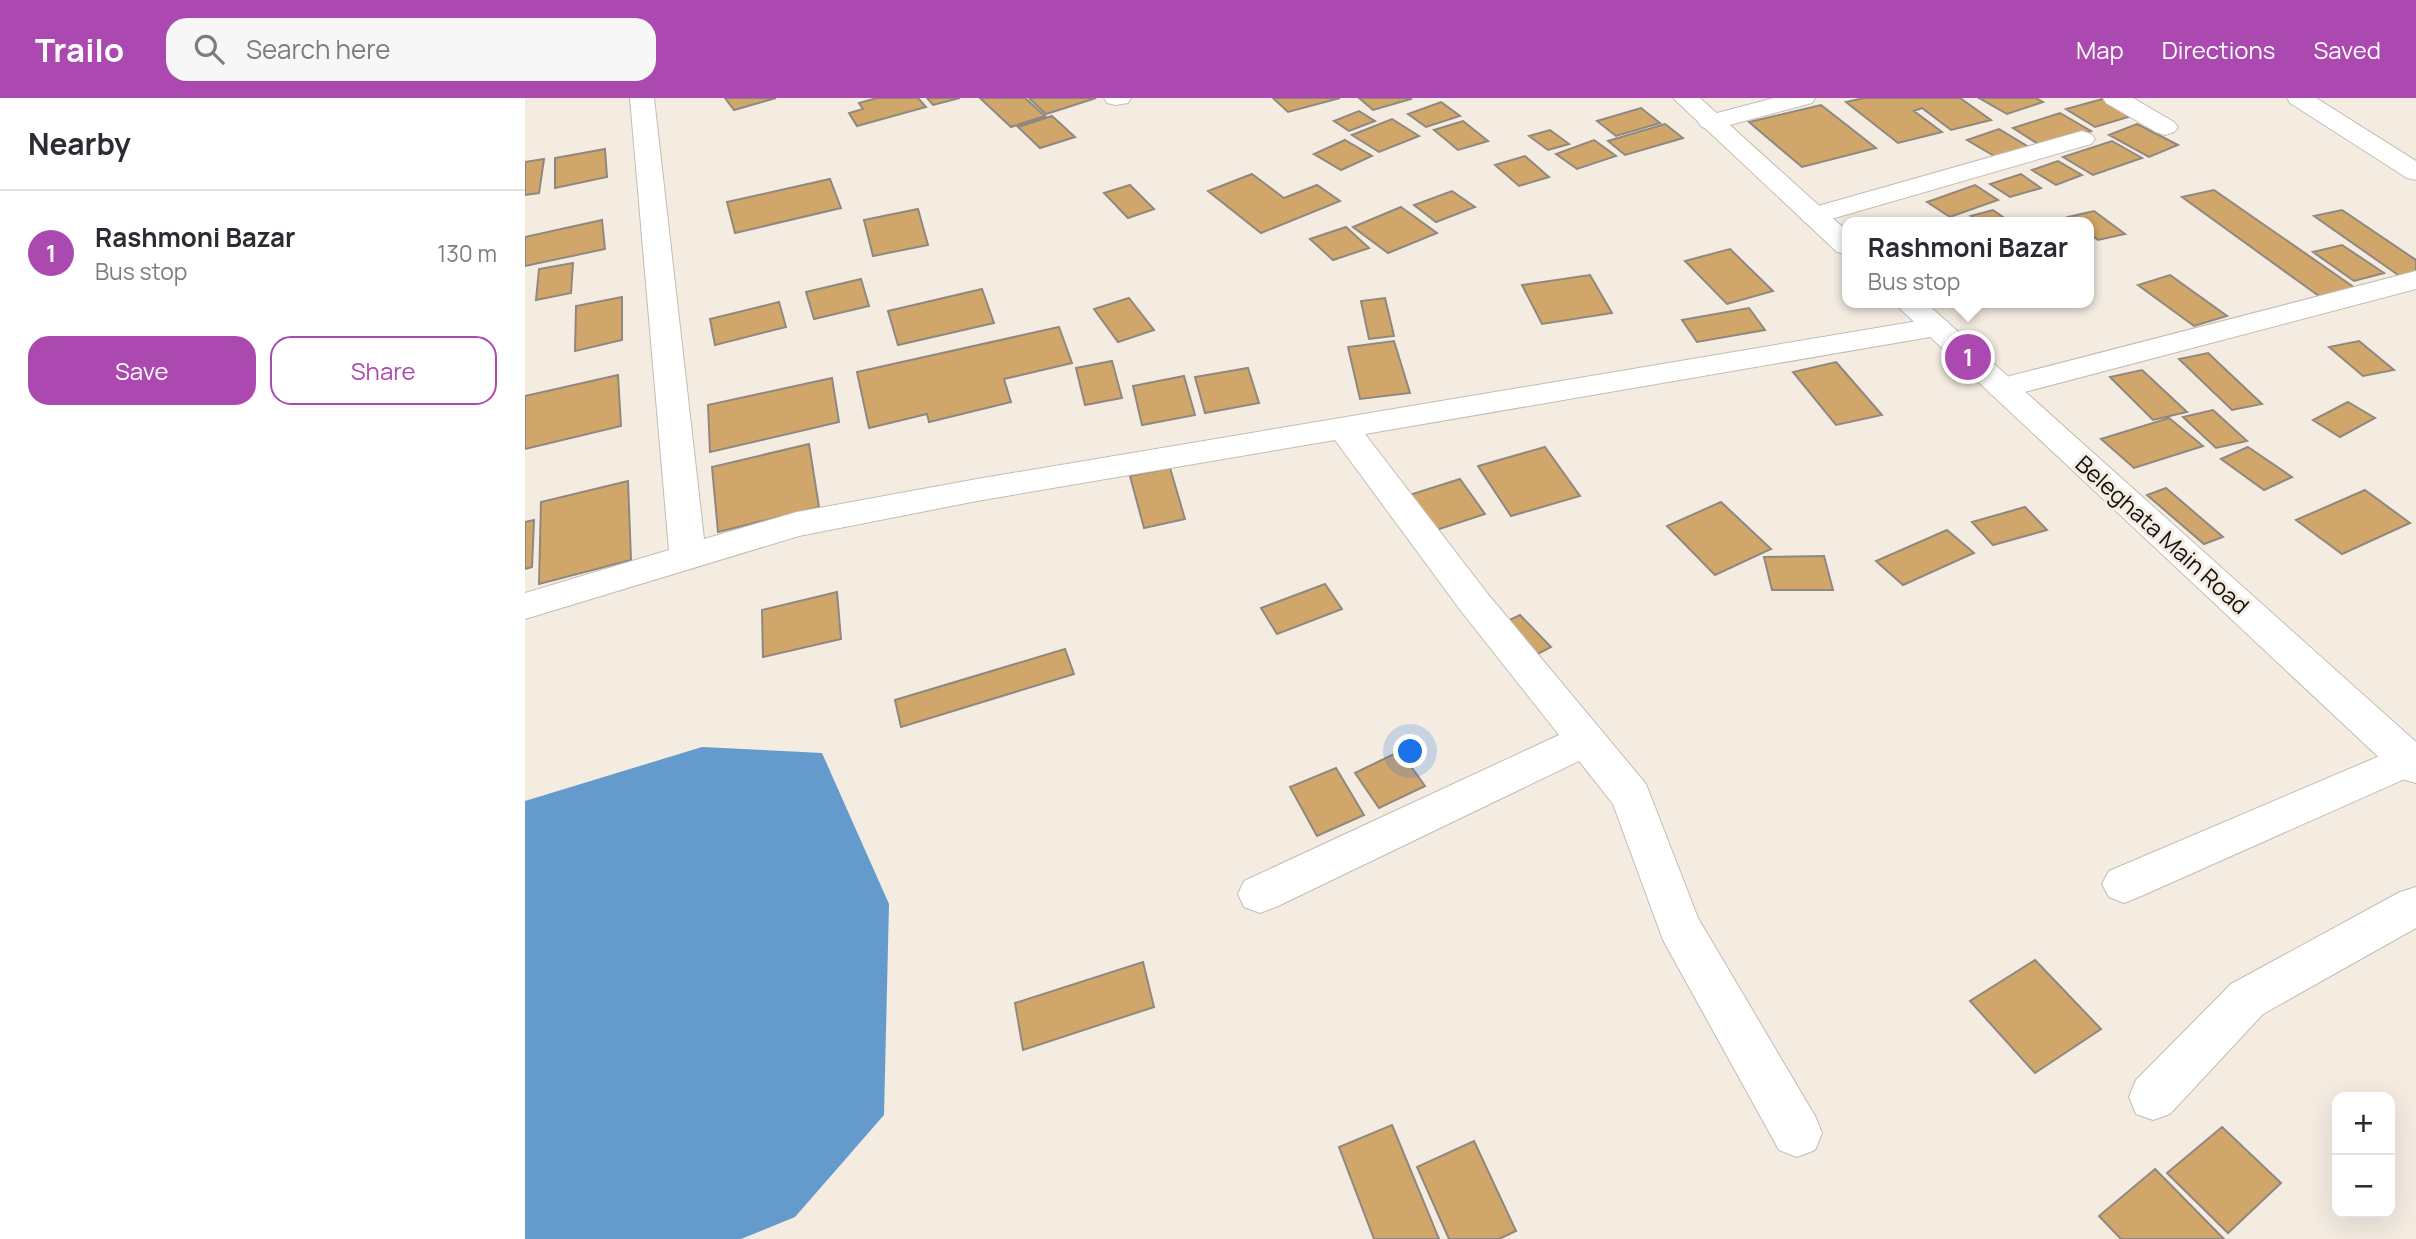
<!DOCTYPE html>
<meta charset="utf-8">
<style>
body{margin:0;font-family:Manrope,sans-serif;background:#f7f7f7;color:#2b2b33}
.controls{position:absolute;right:21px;bottom:21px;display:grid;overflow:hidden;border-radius:14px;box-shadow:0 7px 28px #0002}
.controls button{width:63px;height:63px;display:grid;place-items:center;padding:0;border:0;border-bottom:2px solid #e1e1e2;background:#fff;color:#2b2b33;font:35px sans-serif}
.you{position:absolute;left:886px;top:654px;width:24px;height:24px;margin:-18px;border:5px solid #fff;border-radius:50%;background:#1a73e8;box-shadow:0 0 0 10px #1a73e833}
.badge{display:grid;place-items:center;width:46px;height:46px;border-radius:50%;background:#ab49b0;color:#fff;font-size:23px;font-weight:700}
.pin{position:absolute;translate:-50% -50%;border:4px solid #fff;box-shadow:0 2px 7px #0006}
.popup{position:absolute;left:1317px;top:119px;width:252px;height:91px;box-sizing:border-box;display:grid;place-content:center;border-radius:14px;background:#fff;filter:drop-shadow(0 2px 5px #0005);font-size:23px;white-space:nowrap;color:#7c7c81}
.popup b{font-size:26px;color:#2b2b33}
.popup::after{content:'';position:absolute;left:50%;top:100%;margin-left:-14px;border:14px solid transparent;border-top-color:#fff}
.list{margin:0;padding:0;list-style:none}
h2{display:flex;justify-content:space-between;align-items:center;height:91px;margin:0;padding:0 28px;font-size:30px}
h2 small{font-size:23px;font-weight:400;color:#7c7c81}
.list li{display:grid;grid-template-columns:46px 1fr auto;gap:21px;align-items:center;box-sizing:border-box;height:126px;padding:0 28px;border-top:2px solid #e1e1e2}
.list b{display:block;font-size:26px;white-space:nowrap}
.list p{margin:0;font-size:23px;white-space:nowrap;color:#7c7c81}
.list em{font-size:23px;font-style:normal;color:#7c7c81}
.actions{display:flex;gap:14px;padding:21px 28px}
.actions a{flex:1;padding:16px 0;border:2px solid #ab49b0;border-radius:21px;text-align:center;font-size:24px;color:#ab49b0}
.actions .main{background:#ab49b0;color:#fff}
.icon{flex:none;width:38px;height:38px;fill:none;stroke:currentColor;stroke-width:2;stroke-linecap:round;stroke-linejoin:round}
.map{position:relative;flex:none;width:1891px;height:1141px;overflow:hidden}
header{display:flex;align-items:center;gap:42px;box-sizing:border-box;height:98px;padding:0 35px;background:#ab49b0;color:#fff}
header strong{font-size:33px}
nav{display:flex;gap:38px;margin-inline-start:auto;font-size:24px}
.search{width:490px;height:63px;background:#f7f7f7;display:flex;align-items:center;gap:18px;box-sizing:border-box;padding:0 24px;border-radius:21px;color:#7c7c81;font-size:26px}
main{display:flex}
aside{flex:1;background:#fff}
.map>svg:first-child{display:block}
.water{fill:#659bcc}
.building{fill:#d1a66a;stroke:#90887f;stroke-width:2}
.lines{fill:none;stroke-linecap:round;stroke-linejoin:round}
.minor-casing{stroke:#c4bcb2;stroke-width:2}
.major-casing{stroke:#c4bcb2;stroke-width:2}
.minor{fill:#fff;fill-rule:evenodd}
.major{fill:#fff;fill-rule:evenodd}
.labels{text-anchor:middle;stroke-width:6;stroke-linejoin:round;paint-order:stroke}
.street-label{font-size:23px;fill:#14110e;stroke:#f4ece1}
</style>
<header>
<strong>Trailo</strong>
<div class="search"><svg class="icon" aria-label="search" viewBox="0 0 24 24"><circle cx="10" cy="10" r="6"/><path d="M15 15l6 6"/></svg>Search here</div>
<nav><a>Map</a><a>Directions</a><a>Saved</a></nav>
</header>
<main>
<aside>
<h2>Nearby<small></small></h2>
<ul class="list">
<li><span class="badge">1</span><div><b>Rashmoni Bazar</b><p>Bus stop</p></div><em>130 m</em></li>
</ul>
<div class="actions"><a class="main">Save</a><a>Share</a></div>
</aside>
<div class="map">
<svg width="1891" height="1141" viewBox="0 0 1891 1141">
<rect width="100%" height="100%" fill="#f4ece1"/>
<!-- water -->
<path class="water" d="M177 649 297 655 364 806 359 1017 270 1119 216 1141H0V703Z"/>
<!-- building -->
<path class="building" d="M200 0H251L209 12Z
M352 0H393L401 9 332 28 324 15 338 11 334 5Z
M402 0H435L408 7Z
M455 0H500L520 18 486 29Z
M504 0H571L521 16Z
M748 0H815L763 14Z
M834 0H885L886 1 848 12Z
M1339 0H1435L1466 22 1426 32 1397 10 1389 13 1417 34 1373 45 1321 4Z
M1454 0H1511L1518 4 1482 16Z
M1581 0 1610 17 1570 29 1541 11Z
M916 4 935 18 901 29 883 16Z
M1296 7 1351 50 1277 69 1224 24Z
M1116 10 1135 25 1091 38 1072 23Z
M834 13 850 23 824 33 809 23Z
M1535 15 1566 33 1518 49 1488 30Z
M527 18 550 39 515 50 493 29Z
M867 21 894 38 854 54 827 37Z
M938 23 963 43 933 52 909 32Z
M1140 26 1158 40 1100 57 1083 43Z
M1612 26 1653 47 1624 59 1584 37Z
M1474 31 1507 51 1476 62 1442 42Z
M1025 32 1044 46 1023 52 1004 38Z
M820 42 847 58 816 72 789 56Z
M1069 42 1091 58 1052 71 1031 56Z
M1587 43 1617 60 1568 77 1538 59Z
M80 51 82 79 30 90V60Z
M1000 58 1024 79 994 88 970 67Z
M19 61 14 95 0 97V64Z
M1533 63 1557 77 1531 87 1507 72Z
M727 76 759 100 792 87 815 103 736 135 683 93Z
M1496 76 1516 90 1485 99 1465 86Z
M305 81 316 110 210 135 202 104Z
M605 87 629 111 603 120 579 95Z
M1450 87 1473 102 1425 119 1402 104Z
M1689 92 1833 192 1798 201 1657 99Z
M927 93 950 109 911 124 889 107Z
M876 109 912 135 863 155 828 129Z
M393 111 403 147 348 158 339 122Z
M1468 112 1485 124H1455L1446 118Z
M1817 112 1891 162V175L1876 179 1789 118Z
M1569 113 1600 136 1573 142 1564 135V124H1550L1543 119Z
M77 122 80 151 0 168V139Z
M821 129 844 150 808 162 785 141Z
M1817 147 1859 175 1829 183 1788 154Z
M1205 151 1248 193 1202 206 1160 163Z
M48 165 46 195 11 202 14 171Z
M1065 177 1087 215 1017 226 997 187Z
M1645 177 1702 218 1669 228 1613 187Z
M336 181 344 208 289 221 281 194Z
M457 191 469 225 373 247 363 213Z
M97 199V242L50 253 51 208Z
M604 200 629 232 593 244 569 211Z
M860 200 869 238 844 241 836 203Z
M254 204 261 229 190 247 185 221Z
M1224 210 1240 232 1172 244 1157 222Z
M534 229 547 265 479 281 486 304 404 324 402 316 344 330 332 274Z
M869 243 885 295 835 301 823 249Z
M1834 243 1869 272 1838 278 1804 249Z
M1683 255 1737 306 1707 312 1654 261Z
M587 263 597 300 560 307 551 270Z
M1311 264 1357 317 1311 327 1268 274Z
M723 270 734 305 680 315 670 279Z
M1617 272 1662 314 1628 322 1585 279Z
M93 277 96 328 0 351V298Z
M659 278 670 317 617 327 608 288Z
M307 280 314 324 185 354 183 307Z
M1823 304 1850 320 1815 339 1788 322Z
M1688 312 1722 343 1691 350 1658 319Z
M1644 320 1678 348 1609 370 1576 341Z
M284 346 294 409 193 434 187 369Z
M1020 349 1055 398 986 418 953 368Z
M1723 349 1767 379 1739 392 1696 361Z
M645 370 660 421 619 430 605 378Z
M935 381 960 416 902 435 878 399Z
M103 383 106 462 14 486 16 404Z
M1641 390 1698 439 1679 446 1622 397Z
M1840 392 1885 425 1817 456 1771 422Z
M1196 404 1246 451 1190 477 1142 428Z
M1500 409 1522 432 1468 447 1447 424Z
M9 422 7 469 0 471V424Z
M1422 432 1449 455 1378 487 1351 463Z
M1299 458 1308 492H1247L1239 459Z
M800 486 817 511 752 536 736 510Z
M312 494 316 541 238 559 237 512Z
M995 517 1026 549 1003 561 972 528Z
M540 551 549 576 376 629 370 602Z
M875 653 900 688 854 710 830 675Z
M811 670 839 717 792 738 765 689Z
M1510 862 1576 931 1510 975 1445 903Z
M618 864 629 909 498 952 490 905Z
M867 1027 914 1141H849L814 1049Z
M1697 1029 1756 1085 1703 1135 1642 1075Z
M949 1043 991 1133 974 1141H924L892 1069Z
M1630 1071 1699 1141H1596L1574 1118Z"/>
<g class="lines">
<!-- minor casing -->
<g class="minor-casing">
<path id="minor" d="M105 0H129L179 441 272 414 452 381 1411 220 1422 223 1426 229 1422 235 1411 238 840 336 962 495 1121 686 1173 820 1290 1018 1297 1035 1290 1052 1272 1059 1254 1052 1138 842 1088 706 1054 663 751 809 735 815 719 809 713 796 719 783 1034 637 936 513 810 342 452 403 274 438 0 521V495L144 452Z
M579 0H606L603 5 591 7 582 5Z
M1249 0H1290L1287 5 1186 32 1177 29 1173 24 1177 19Z
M1578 0H1608L1649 24 1653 29 1649 34 1640 37 1631 34 1581 5Z
M1762 0H1791L1891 63V82L1882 80 1765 5Z
M1557 33 1566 36 1570 41 1566 46 1289 126 1279 124 1275 118 1279 112Z
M1891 173V191L1477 300 1466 297 1461 290 1466 283Z
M1883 646 1891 648V676L1614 799 1599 805 1584 799 1577 786 1584 773Z
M1891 789V830L1738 916 1645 1016 1628 1022 1611 1016 1604 999 1611 982 1706 886 1875 794Z"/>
</g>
<!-- major casing -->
<g class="major-casing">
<path id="major" d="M1148 0H1175L1322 133V156L1312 154Z
M1369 205H1401L1891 644V685L1877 681Z"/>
</g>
<!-- minor -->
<use href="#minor" class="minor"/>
<!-- major -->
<use href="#major" class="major"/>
</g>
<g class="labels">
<!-- street labels -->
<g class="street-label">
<text transform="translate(1637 437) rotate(42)" y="8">Beleghata Main Road</text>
</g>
</g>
</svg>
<div class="controls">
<button>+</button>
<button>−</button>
</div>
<div class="you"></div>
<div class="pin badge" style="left:1443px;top:259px">1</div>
<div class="popup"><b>Rashmoni Bazar</b>Bus stop</div>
</div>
</main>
